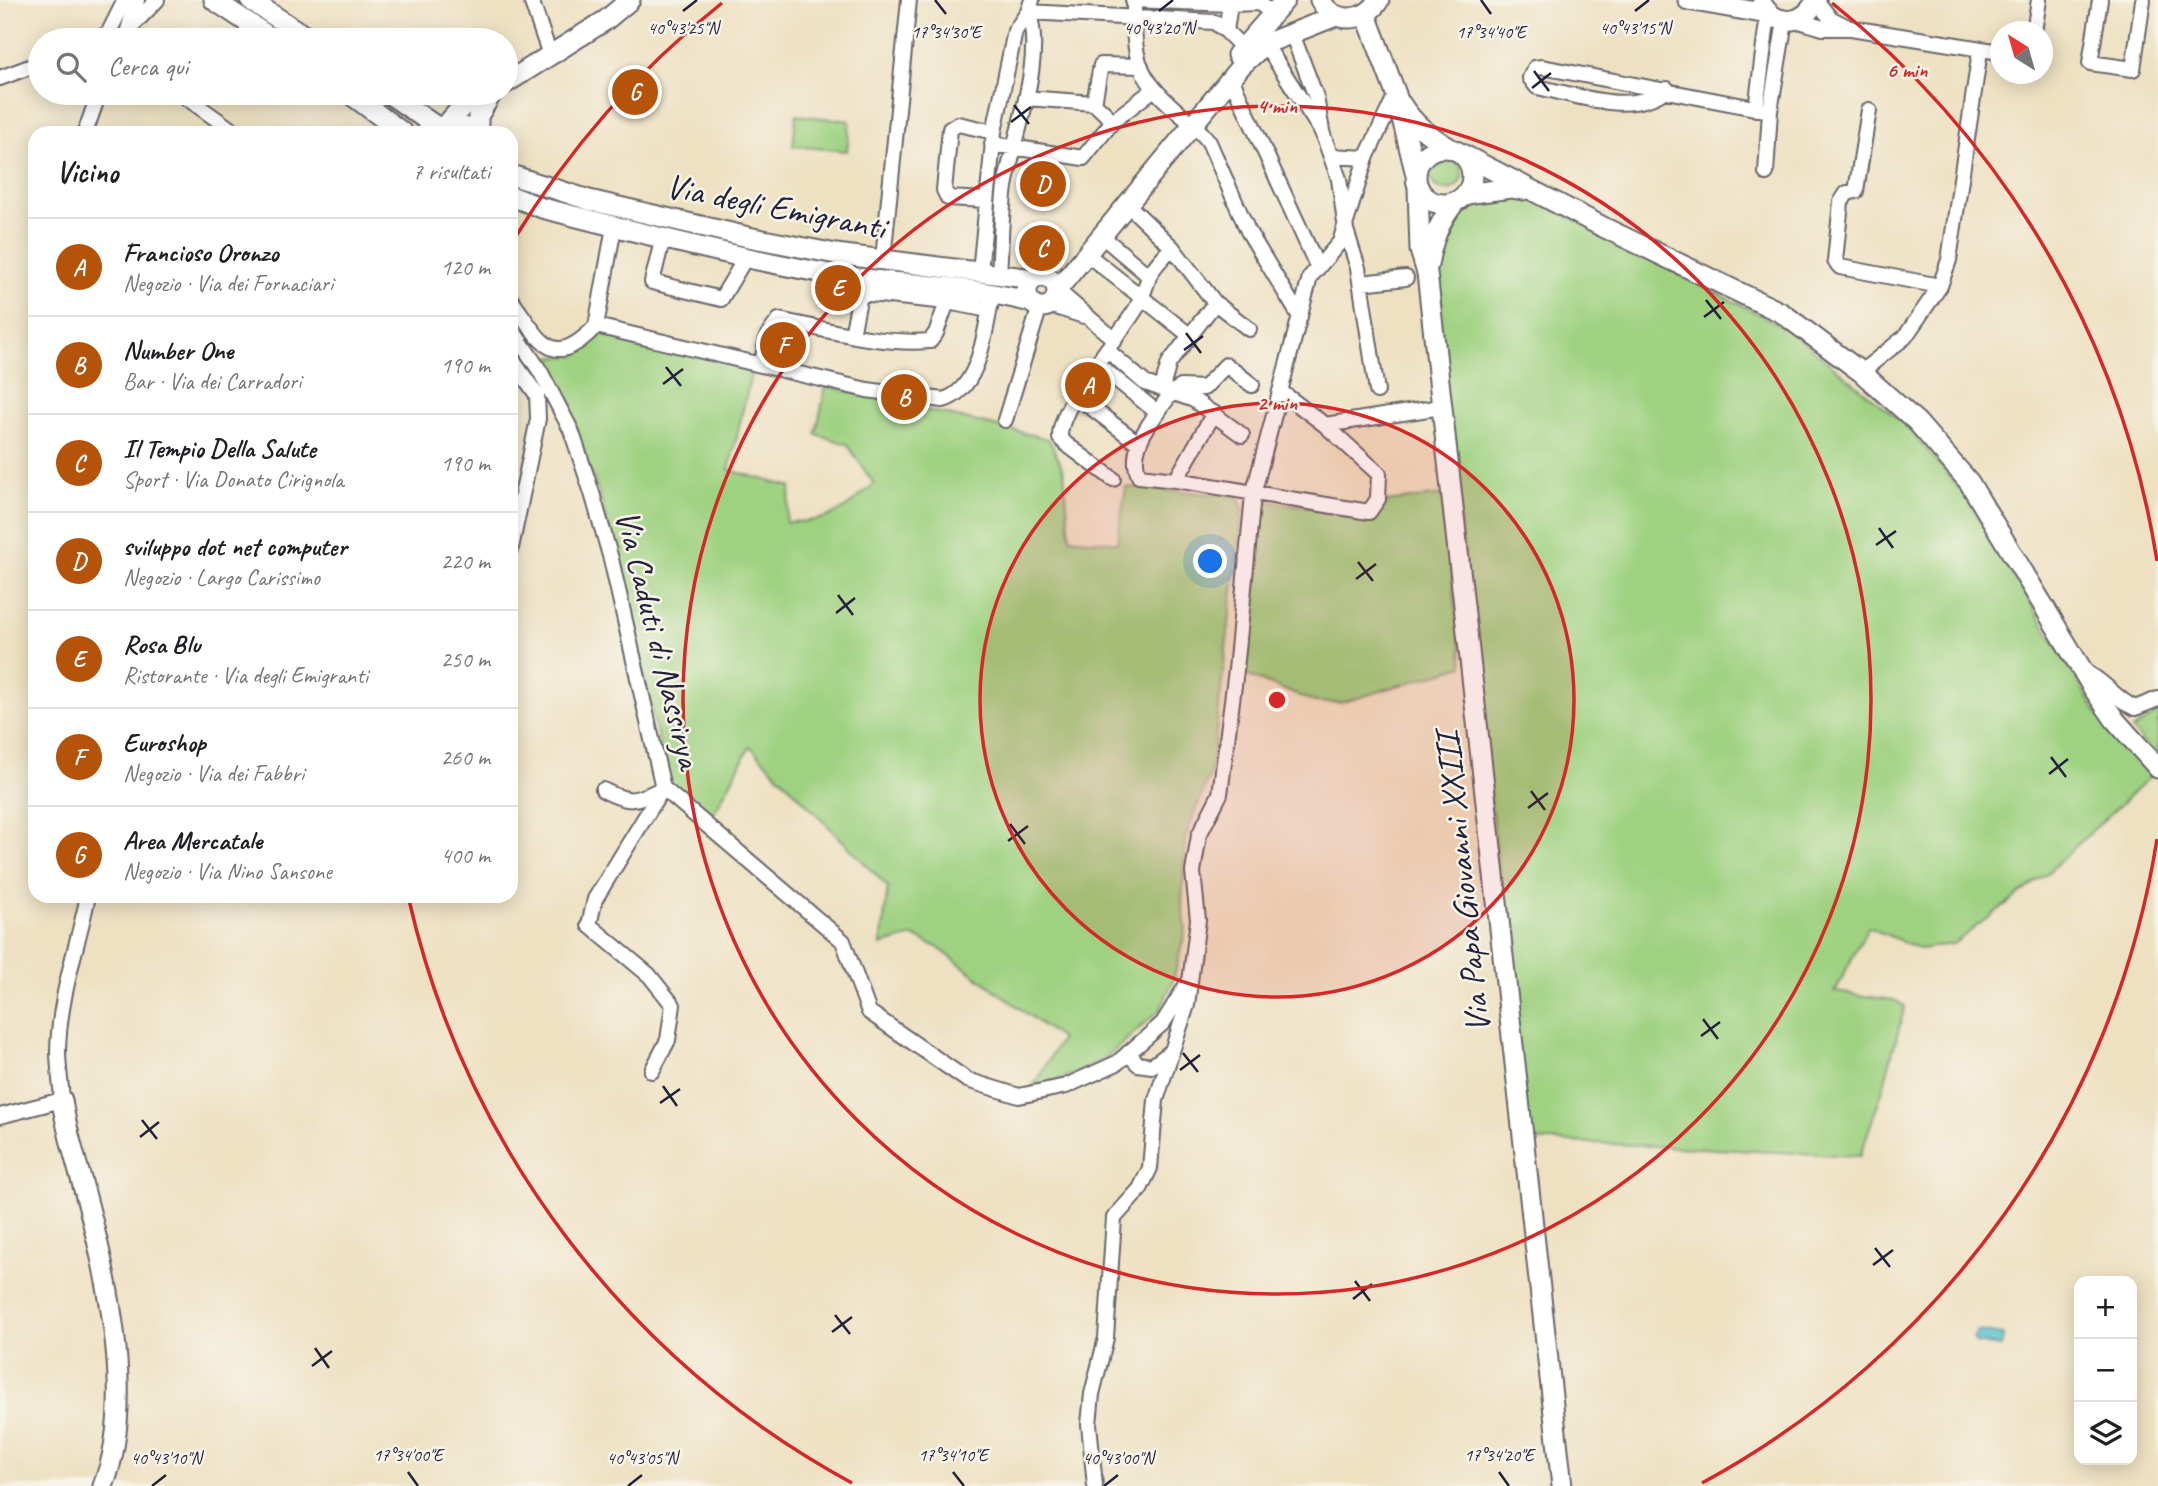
<!DOCTYPE html>
<html lang="it">
<meta charset="utf-8">
<style>
body{margin:0;font-family:Caveat,sans-serif;background:#f2f2f2;color:#202124}
.controls{position:absolute;right:21px;bottom:21px;display:grid;overflow:hidden;border-radius:14px;box-shadow:0 4px 18px #0003}
.controls button{width:63px;height:63px;display:grid;place-items:center;padding:0;border:0;border-bottom:2px solid #e0e0e0;background:#fff;color:#202124;font:35px sans-serif}
.compass{position:absolute;left:1990px;top:21px;width:63px;height:63px;border-radius:50%;background:#fff;box-shadow:0 4px 18px #0003;rotate:323deg}
.you{position:absolute;left:1211px;top:562px;width:24px;height:24px;margin:-18px;border:5px solid #fff;border-radius:50%;background:#1a73e8;box-shadow:0 0 0 10px #1a73e833}
.badge{display:grid;place-items:center;width:46px;height:46px;border-radius:50%;background:#b45309;color:#fff;font-size:23px;font-weight:700}
.pin{position:absolute;translate:-50% -50%;border:4px solid #fff;box-shadow:0 2px 7px #0006}
.list{margin:0;padding:0;list-style:none}
h2{display:flex;justify-content:space-between;align-items:center;height:91px;margin:0;padding:0 28px;font-size:30px}
h2 small{font-size:23px;font-weight:400;color:#757577}
.list li{display:grid;grid-template-columns:46px 1fr auto;gap:21px;align-items:center;box-sizing:border-box;height:98px;padding:0 28px;border-top:2px solid #e0e0e0}
.list b{display:block;font-size:26px;white-space:nowrap}
.list p{margin:0;font-size:23px;white-space:nowrap;color:#757577}
.list em{font-size:23px;font-style:normal;color:#757577}
.icon{flex:none;width:38px;height:38px;fill:none;stroke:currentColor;stroke-width:2;stroke-linecap:round;stroke-linejoin:round}
.map{position:relative;flex:none;width:2158px;height:1486px;overflow:hidden}
.search{position:absolute;background:#fff;box-shadow:0 4px 18px #0003;left:28px;top:28px;width:490px;height:77px;display:flex;align-items:center;gap:18px;box-sizing:border-box;padding:0 24px;border-radius:38px;color:#757577;font-size:26px}
.panel{position:absolute;background:#fff;box-shadow:0 4px 18px #0003;left:28px;top:126px;width:490px;height:777px;border-radius:21px}
.map>svg:first-child{display:block}
.green{fill:#9ed180;stroke:#607a5e;stroke-width:2}
.water{fill:#53c0cc;stroke:#3a7184;stroke-width:2}
.lines{fill:none;stroke-linecap:round;stroke-linejoin:round}
.street-casing{stroke:#69656a;stroke-width:18}
.secondary-casing{stroke:#69656a;stroke-width:23}
.street{stroke:#fff;stroke-width:14}
.secondary{stroke:#fff;stroke-width:19}
.ticks{fill:none;stroke:#22223b;stroke-width:2.5}
.ring{fill:none;stroke:#d62828;stroke-width:3.5}
.labels{text-anchor:middle;stroke-width:5;stroke-linejoin:round;paint-order:stroke}
.street-label{font-size:35px;fill:#22223b;stroke:#f7f3e8}
.ticks-label{font-size:18px;text-anchor:middle;fill:#22223b;stroke:#f7f3e8;stroke-width:5;stroke-linejoin:round;paint-order:stroke}
.centre{fill:#d62828;stroke:#f7f3e8;stroke-width:3.5}
.ring-label{font-size:21px;text-anchor:middle;font-weight:bold;fill:#d62828;stroke:#f7f3e8;stroke-width:5;stroke-linejoin:round;paint-order:stroke}
</style>
<div class="map">
<svg width="2158" height="1486" viewBox="0 0 2158 1486">
<rect width="100%" height="100%" fill="#f7f3e8"/>
<filter id="ink" filterUnits="userSpaceOnUse"><feTurbulence type="fractalNoise" baseFrequency=".0143" numOctaves="2"/><feDisplacementMap in="SourceGraphic" scale="14" xChannelSelector="R" yChannelSelector="G"/><feConvolveMatrix kernelMatrix="1 2 1 2 8 2 1 2 1" color-interpolation-filters="sRGB"/></filter>
<filter id="wash" filterUnits="userSpaceOnUse"><feTurbulence type="fractalNoise" baseFrequency=".00686" numOctaves="4" result="noise"/><feDisplacementMap in="SourceGraphic" scale="28" xChannelSelector="R" yChannelSelector="G"/><feGaussianBlur stdDeviation="1.57" result="paint"/><feColorMatrix in="noise" values="0 0 0 0 0 0 0 0 0 0 0 0 0 0 0 0 0 1.4 0 .05"/><feComposite in="paint" operator="in"/></filter>
<g filter="url(#wash)">
<rect width="100%" height="100%" fill="#eee1c2"/>
<!-- green -->
<path class="green" d="M796 115 850 121 847 151 793 146Z
M1430 174a16 16 0 1 1 32 0a16 16 0 1 1-32 0Z
M1489 194 1536 200 1786 328 1906 425 1964 494 2099 716 2152 775 2046 874 1953 944 1920 949 1868 927 1835 992 1894 1000 1905 1006 1882 1092 1860 1156 1528 1140 1444 377C1441 330 1424 249 1456 212 1464 202 1478 198 1489 194Z
M596 331 744 366 751 375 729 470 791 487 786 522C830 523 842 512 874 484L847 444 816 434 826 386 1049 439 1064 472 1070 538 1117 543 1126 487 1237 496 1243 508 1211 772 1186 835 1182 904 1186 928 1173 981 1160 1010 1107 1057 1077 1073 1032 1088 1061 1039 937 947 913 936 881 945 888 887 750 746 714 813 700 810 669 785 602 502 570 415 543 357 575 356Z
M1442 495 1463 666 1341 703 1315 702 1246 675 1264 501 1372 514 1387 502Z
M2158 704V758L2132 730 2157 712Z"/>
<!-- water -->
<path class="water" d="M1978 1331 2003 1335 2001 1347 1976 1343 1973 1338Z"/>
</g>
<g filter="url(#ink)">
<g class="lines">
<!-- street casing -->
<g class="street-casing">
<path id="street" d="M531 0 550 55
M1133 0 1230 4V0
M1134 0C1134 55 1133 73 1177 111 1189 122 1200 129 1209 142L1248 231 1300 317
M1816 0 1830 18 1846 26
M2100 0 2090 63 2133 69 2143 0
M1028 12 1214 22 1226 31
M1796 20 1823 28H1851L2000 52
M132 26 157 0
M1291 31 1316 97 1322 131
M2034 32 2039 0
M99 40 109 32 125 0
M125 40 137 0
M1265 44 1322 132 1339 179 1346 230 1358 268 1377 391
M1243 48 1226 31 1230 4 1259 3 1272 13
M0 78 40 63
M1231 78 1318 268
M1667 89C1631 117 1578 95 1537 87L1530 78 1535 68 1542 67 1770 111
M180 93 236 133
M1026 98 1094 103 1113 121
M1094 103 1101 65 1141 66
M1756 109 1768 14
M1869 110 1856 191 1847 193 1841 202 1835 261 1840 267 1940 286
M85 133 99 93
M992 144 1083 158 1113 121 1153 90
M1331 156 1366 158
M1766 173 1770 111 1785 21
M985 200 948 198 944 190 950 129 958 124 994 132
M1128 205 1172 247 1215 303 1249 329
M663 237 652 282 721 299 746 257
M1103 237 1149 276
M1088 255 1188 334
M883 259 909 0
M980 272 994 132 1015 31 1028 12 1032 0
M999 274C1001 245 1001 216 1005 187 1013 139 1046 57 1028 12
M1361 283 1406 278
M1057 290 1115 340
M860 293 947 302
M511 300C541 340 551 373 596 326
M1049 305 1084 316
M596 326 867 390 943 400C982 389 985 326 993 292
M596 326 614 227
M511 328 540 371 571 430 592 493 611 559 663 788 843 941 869 1012 967 1080 1019 1096 1066 1086 1117 1063 1163 1023 1187 984
M852 335 862 285
M1107 350 1145 383 1194 400 1242 435
M511 358 537 395 538 419 511 548
M1097 364 1158 413
M761 365 768 335 779 320C829 330 879 345 930 341L936 333 947 302 989 310
M1861 372 1905 337 1940 286 1949 260 1980 51
M1162 388 1169 363 1215 303
M1076 396 1138 443
M1214 413 1176 480 1369 512 1378 499 1379 474 1325 425 1280 391
M1005 420 1040 306
M1325 425 1441 407
M1113 479 1066 444 1060 438C1058 407 1116 340 1134 312 1142 300 1144 290 1149 277 1152 267 1165 256 1172 247
M1176 480 1139 476C1126 446 1156 416 1172 392L1181 387 1204 388 1226 365 1252 385
M2085 672C2104 680 2115 699 2135 708L2158 699
M603 790C628 803 634 802 659 790
M1128 1053 1138 1064 1152 1066 1172 1051
M652 1071 668 1040 673 1005 649 975 589 925 595 899 663 788
M0 1116 62 1100C61 1084 58 1067 58 1051 59 998 77 948 88 896
M1095 1486 1089 1424 1092 1394 1106 1338 1114 1218 1140 1189 1150 1168 1156 1100 1187 1005 1198 920 1193 872 1199 835 1220 794 1236 670 1253 495 1310 277 1340 242 1366 158 1396 94"/>
</g>
<!-- secondary casing -->
<g class="secondary-casing">
<path id="secondary" d="M214 0 274 40
M250 0 311 40
M1320 0C1334 25 1365 23 1379 0
M1688 0 1768 14
M1762 4C1776 28 1805 25 1816 0
M1366 15 1396 94 1416 175
M1237 55 1285 0
M506 83 606 20 630 0
M349 93 403 133
M388 93 437 127
M1401 104C1414 125 1430 136 1451 149
M447 124 474 93
M430 133C444 121 459 121 473 133
M478 133V116L492 93
M1416 176a28 28 0 1 1 56 0a28 28 0 1 1-56 0Z
M1462 154 1603 227 1782 313 1861 372 1917 422 1969 482 2093 688 2115 720 2158 768
M511 175 589 200 748 237 836 254 1034 279
M1418 188 1420 250 1427 273 1562 1486
M1466 194 1511 188 1523 190
M511 196 542 208C637 232 733 257 830 274 897 285 964 285 1031 302
M1428 265C1432 241 1439 222 1455 202
M1027 292a15 15 0 1 1 30 0a15 15 0 1 1-30 0Z
M1057 290 1241 66 1265 44 1336 16
M62 1100C67 1137 80 1172 89 1208 110 1288 135 1407 103 1486"/>
</g>
<!-- street -->
<use href="#street" class="street"/>
<!-- secondary -->
<use href="#secondary" class="secondary"/>
</g>
</g>
<!-- ticks -->
<path class="ticks" d="M935 0 946 14M1481 0 1491 14M683 11 697 0M1159 11 1173 0M1635 11 1649 0M1534 71 1549 91M1532 88 1551 73M1014 105 1029 124M1011 122 1031 107M1706 300 1721 319M1704 317 1724 302M1186 333 1201 353M1184 350 1203 336M666 367 681 386M663 384 683 369M1879 528 1893 548M1876 545 1896 531M1358 562 1373 581M1356 579 1376 564M838 595 853 615M836 613 855 598M2051 757 2066 777M2049 774 2068 759M1531 791 1545 810M1528 808 1548 793M1010 824 1025 844M1008 841 1028 826M1703 1019 1718 1039M1701 1036 1720 1022M1183 1053 1198 1072M1180 1070 1200 1055M663 1086 677 1106M660 1103 680 1089M142 1120 157 1139M140 1137 159 1122M1875 1248 1890 1267M1873 1265 1893 1250M1355 1281 1370 1301M1353 1299 1372 1284M835 1315 850 1334M832 1332 852 1317M315 1348 329 1368M312 1366 332 1351M408 1472 418 1486M953 1472 964 1486M1499 1472 1509 1486M152 1486 166 1475M628 1486 642 1475M1104 1486 1118 1475"/>
<!-- distance rings -->
<circle cx="1277" cy="700" r="297" fill="#d62828" fill-opacity=".12"/>
<g class="ring">
<circle cx="1277" cy="700" r="297"/>
<circle cx="1277" cy="700" r="594"/>
<path d="M2157 839A891 891 0 0 1 1702 1483M852 1483A891 891 0 0 1 409 900M513 241A891 891 0 0 1 722 3M1832 3A891 891 0 0 1 2157 561"/>
</g>
<g class="labels">
<!-- street labels -->
<g class="street-label">
<text transform="translate(776 206) rotate(11)" y="12">Via degli Emigranti</text>
<text transform="translate(659 639) rotate(76)" y="12">Via Caduti di Nassirya</text>
<text transform="translate(1462 883) rotate(-96)" y="12">Via Papa Giovanni XXIII</text>
</g>
</g>
<g class="ticks-label">
<text x="683" y="34">40°43'25"N</text>
<text x="1159" y="34">40°43'20"N</text>
<text x="1635" y="34">40°43'15"N</text>
<text x="946" y="38">17°34'30"E</text>
<text x="1491" y="38">17°34'40"E</text>
<text x="408" y="1461">17°34'00"E</text>
<text x="953" y="1461">17°34'10"E</text>
<text x="1499" y="1461">17°34'20"E</text>
<text x="166" y="1464">40°43'10"N</text>
<text x="642" y="1464">40°43'05"N</text>
<text x="1118" y="1464">40°43'00"N</text>
</g>
<circle cx="1277" cy="700" r="10" class="centre"/>
<g class="ring-label">
<text x="1907" y="77">6 min</text>
<text x="1277" y="113">4 min</text>
<text x="1277" y="410">2 min</text>
</g>
</svg>
<div class="controls">
<button>+</button>
<button>−</button>
<button><svg class="icon" aria-label="layers" viewBox="0 0 24 24"><path d="M12 4l9 5-9 5-9-5zM3 14l9 5 9-5"/></svg></button>
</div>
<svg class="compass" viewBox="-18 -18 36 36"><path d="M0-13l5 13h-10z" fill="#e53935"/><path d="M0 13l5-13h-10z" fill="#757577"/></svg>
<div class="you"></div>
<div class="pin badge" style="left:1088px;top:385px">A</div>
<div class="pin badge" style="left:904px;top:397px">B</div>
<div class="pin badge" style="left:1042px;top:248px">C</div>
<div class="pin badge" style="left:1043px;top:184px">D</div>
<div class="pin badge" style="left:838px;top:288px">E</div>
<div class="pin badge" style="left:783px;top:345px">F</div>
<div class="pin badge" style="left:635px;top:92px">G</div>
<div class="search"><svg class="icon" aria-label="search" viewBox="0 0 24 24"><circle cx="10" cy="10" r="6"/><path d="M15 15l6 6"/></svg>Cerca qui</div>
<section class="panel">
<h2>Vicino<small>7 risultati</small></h2>
<ul class="list">
<li><span class="badge">A</span><div><b>Francioso Oronzo</b><p>Negozio · Via dei Fornaciari</p></div><em>120 m</em></li>
<li><span class="badge">B</span><div><b>Number One</b><p>Bar · Via dei Carradori</p></div><em>190 m</em></li>
<li><span class="badge">C</span><div><b>Il Tempio Della Salute</b><p>Sport · Via Donato Cirignola</p></div><em>190 m</em></li>
<li><span class="badge">D</span><div><b>sviluppo dot net computer</b><p>Negozio · Largo Carissimo</p></div><em>220 m</em></li>
<li><span class="badge">E</span><div><b>Rosa Blu</b><p>Ristorante · Via degli Emigranti</p></div><em>250 m</em></li>
<li><span class="badge">F</span><div><b>Euroshop</b><p>Negozio · Via dei Fabbri</p></div><em>260 m</em></li>
<li><span class="badge">G</span><div><b>Area Mercatale</b><p>Negozio · Via Nino Sansone</p></div><em>400 m</em></li>
</ul>
</section>
</div>
